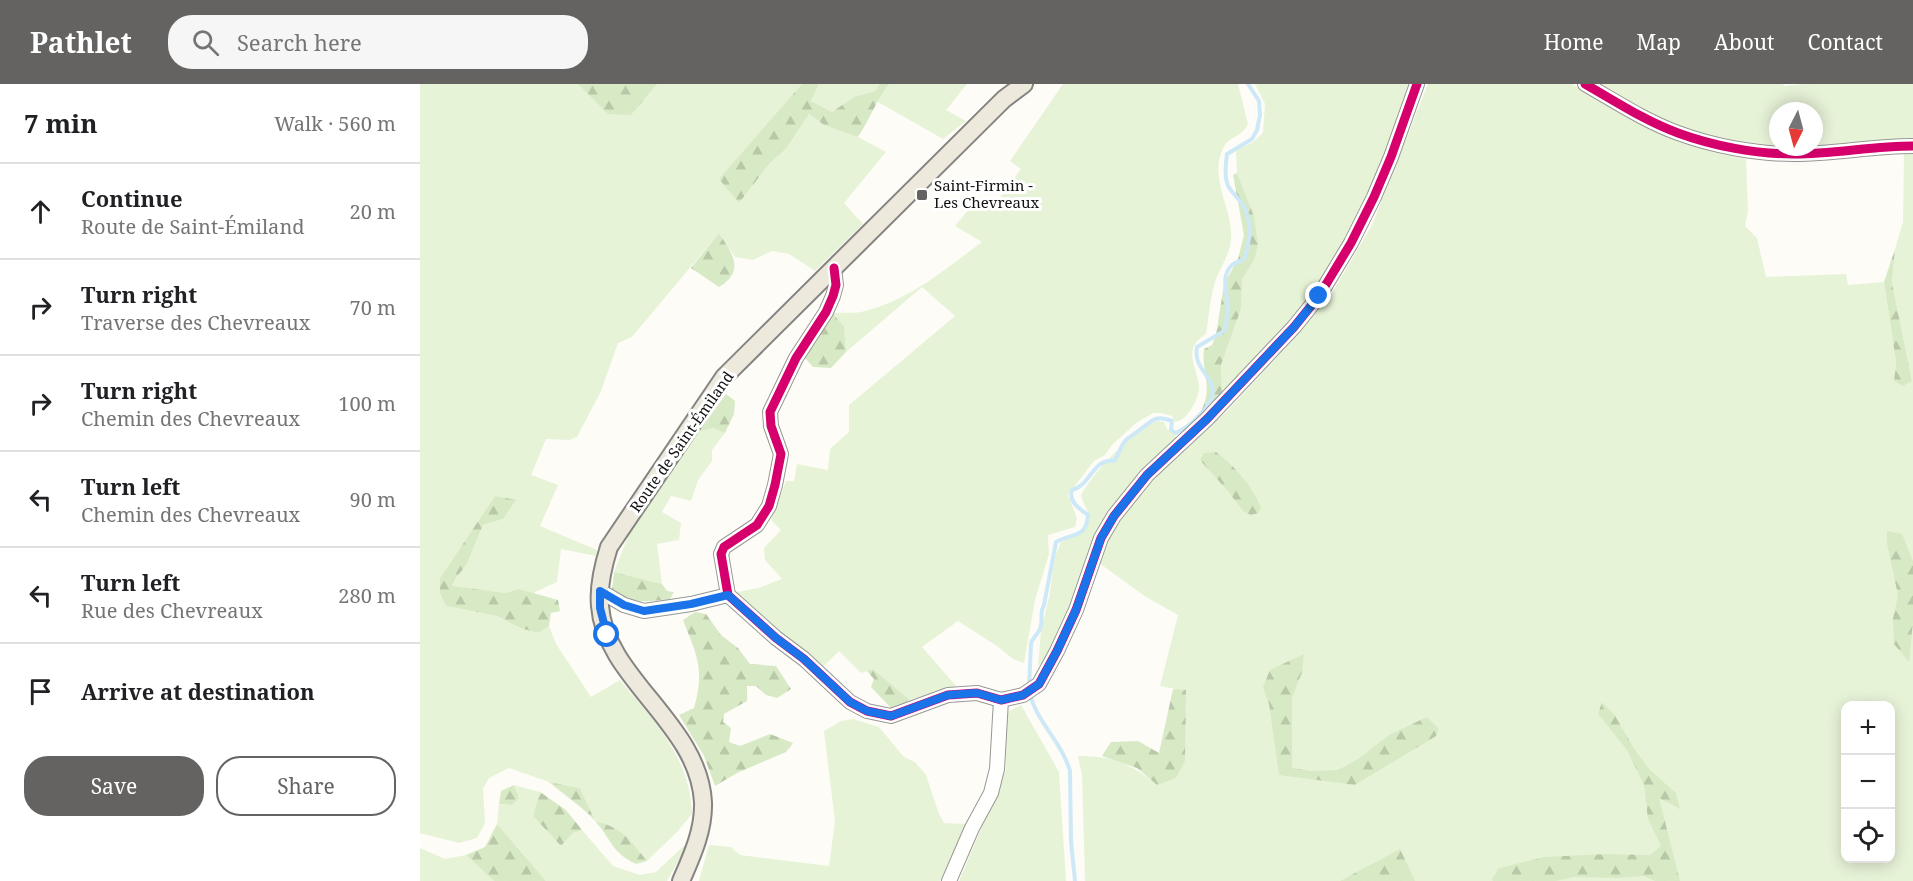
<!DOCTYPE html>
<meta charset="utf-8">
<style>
body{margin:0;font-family:"Noto Serif",serif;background:#f6f6f6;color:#202124}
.controls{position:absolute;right:18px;bottom:18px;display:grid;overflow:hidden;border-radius:12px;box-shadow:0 3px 15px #0003}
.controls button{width:54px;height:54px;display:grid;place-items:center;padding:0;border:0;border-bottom:2px solid #e0e0e0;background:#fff;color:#202124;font:30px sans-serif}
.compass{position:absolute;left:1349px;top:18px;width:54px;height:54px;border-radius:50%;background:#fff;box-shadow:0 3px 15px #0003;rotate:186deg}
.stop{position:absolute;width:18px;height:18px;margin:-14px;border:4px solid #1a73e8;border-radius:50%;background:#fff}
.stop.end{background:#1a73e8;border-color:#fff;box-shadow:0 2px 6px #0008}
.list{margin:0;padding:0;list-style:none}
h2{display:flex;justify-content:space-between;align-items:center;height:78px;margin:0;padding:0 24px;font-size:26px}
h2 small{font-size:20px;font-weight:400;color:#757577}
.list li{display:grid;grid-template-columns:39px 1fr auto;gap:18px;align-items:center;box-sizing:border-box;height:96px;padding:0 24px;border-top:2px solid #e0e0e0}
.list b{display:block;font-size:22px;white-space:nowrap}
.list p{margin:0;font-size:20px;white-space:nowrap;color:#757577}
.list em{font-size:20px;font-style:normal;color:#757577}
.actions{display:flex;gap:12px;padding:18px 24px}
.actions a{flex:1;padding:14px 0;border:2px solid #646362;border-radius:24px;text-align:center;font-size:21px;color:#646362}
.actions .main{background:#646362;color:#fff}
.icon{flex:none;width:33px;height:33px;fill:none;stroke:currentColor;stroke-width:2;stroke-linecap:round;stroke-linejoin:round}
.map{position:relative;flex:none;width:1493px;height:797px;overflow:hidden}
header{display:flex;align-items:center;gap:36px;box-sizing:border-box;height:84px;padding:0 30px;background:#646362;color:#fff}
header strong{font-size:28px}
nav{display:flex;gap:33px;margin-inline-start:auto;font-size:21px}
.search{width:420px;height:54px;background:#f6f6f6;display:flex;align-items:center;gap:15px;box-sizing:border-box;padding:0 21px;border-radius:24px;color:#757577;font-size:22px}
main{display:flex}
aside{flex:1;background:#fff}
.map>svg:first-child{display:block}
.green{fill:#e7f3d7;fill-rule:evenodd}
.forest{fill:url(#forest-firs)}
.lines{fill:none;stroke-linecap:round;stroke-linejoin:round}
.stream{stroke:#cde8f7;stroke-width:4}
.minor-casing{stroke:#979795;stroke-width:16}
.major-casing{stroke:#858482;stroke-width:20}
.minor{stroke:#fffffe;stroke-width:14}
.major{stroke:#ede9dc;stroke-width:16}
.cycleway-casing{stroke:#fff;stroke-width:13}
.cycleway{stroke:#d6006c;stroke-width:9}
.route{stroke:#1a73e8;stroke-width:8}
.poi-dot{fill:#646362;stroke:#fff;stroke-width:2}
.labels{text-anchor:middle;stroke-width:6;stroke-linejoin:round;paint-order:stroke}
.poi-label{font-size:15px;fill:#111;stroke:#fff;text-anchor:start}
.street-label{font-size:15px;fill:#111;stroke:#fff}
</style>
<header>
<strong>Pathlet</strong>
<div class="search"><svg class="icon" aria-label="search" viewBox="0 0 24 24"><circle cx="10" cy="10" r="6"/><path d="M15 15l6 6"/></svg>Search here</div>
<nav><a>Home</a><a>Map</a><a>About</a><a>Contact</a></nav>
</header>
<main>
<aside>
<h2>7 min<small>Walk · 560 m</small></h2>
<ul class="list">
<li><svg class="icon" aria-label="ahead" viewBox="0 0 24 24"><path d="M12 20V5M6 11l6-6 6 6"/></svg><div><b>Continue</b><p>Route de Saint-Émiland</p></div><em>20 m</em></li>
<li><svg class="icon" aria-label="right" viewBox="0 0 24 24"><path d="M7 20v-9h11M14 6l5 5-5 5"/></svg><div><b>Turn right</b><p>Traverse des Chevreaux</p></div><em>70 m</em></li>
<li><svg class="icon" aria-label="right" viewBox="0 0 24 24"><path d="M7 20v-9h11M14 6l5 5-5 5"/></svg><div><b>Turn right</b><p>Chemin des Chevreaux</p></div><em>100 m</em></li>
<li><svg class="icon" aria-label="left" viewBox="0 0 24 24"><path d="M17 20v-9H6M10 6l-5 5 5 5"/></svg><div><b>Turn left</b><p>Chemin des Chevreaux</p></div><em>90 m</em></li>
<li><svg class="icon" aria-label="left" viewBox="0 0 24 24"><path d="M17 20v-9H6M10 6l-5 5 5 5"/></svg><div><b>Turn left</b><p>Rue des Chevreaux</p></div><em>280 m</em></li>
<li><svg class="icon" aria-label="arrive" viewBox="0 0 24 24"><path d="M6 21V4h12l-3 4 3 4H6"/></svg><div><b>Arrive at destination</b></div></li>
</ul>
<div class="actions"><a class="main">Save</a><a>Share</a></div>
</aside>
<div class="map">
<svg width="1493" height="797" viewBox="0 0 1493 797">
<defs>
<pattern id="forest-firs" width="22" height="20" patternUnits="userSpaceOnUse" patternTransform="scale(1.5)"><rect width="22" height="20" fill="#d8eac5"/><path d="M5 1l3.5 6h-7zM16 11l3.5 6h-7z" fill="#b8c8a8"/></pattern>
</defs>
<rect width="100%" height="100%" fill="#fdfcf7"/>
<!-- green -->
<path class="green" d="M0 0H382L362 25 320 118 350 79 366 65 389 30 404 41 438 53 466 68 424 119 443 140 395 187 369 170 352 167 333 176 315 173 299 149 212 253 198 259 181 307 157 353 149 356 126 355 111 391 138 401 120 442 177 466 176 472 141 465 137 498 113 509 99 505 85 509 32 503 36 494 47 480 63 441 83 435 75 412 20 494 26 522 77 532 100 544 118 549 129 542 136 560 171 613 200 596C235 638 270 673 272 730L258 747 227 777C212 758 200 742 175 737L160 704 129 698 89 684 69 694 63 705 65 739 57 754 39 759 0 749Z
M399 0H459L455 7 434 13 412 28 391 17Z
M469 0H547L526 26 546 37 523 55 456 17Z
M643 0H818L828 40C821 54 810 52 805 61 786 93 814 124 811 156 810 169 801 183 796 195 790 212 789 232 786 250 762 265 776 280 779 301 780 310 775 319 770 327 766 332 762 337 755 338L752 332 741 329H733L716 339 692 361 685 371 674 377 648 411 657 434 655 443 628 451 629 470 615 516 604 579 593 575 577 562 538 537 502 563 536 602 490 616 453 585 441 589 419 567 403 583 313 509 338 504 362 495 345 476 344 464 361 446 351 436 366 397H374L377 380 408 386 410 365 429 348V321L535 232 502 203 426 268 424 242 412 229C422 228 435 230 445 227 490 216 525 185 562 158L535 142 557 115 576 119 601 85 590 77Z
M835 0H988L964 74 936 138 893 215 802 314 801 281 821 225 822 196 834 176V132L817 89 816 66 833 58 843 49 845 20Z
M1008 0H1152L1259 58 1300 70 1326 75 1328 127 1325 142 1337 154 1346 193 1426 190 1428 201 1464 198 1476 278 1474 297H1492L1472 199 1475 165 1483 138 1484 70H1493V797H665L662 691 658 672C693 672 710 679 737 701L765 629 766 607 740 602 758 531 726 513 679 479 688 455 703 427 728 400 808 326 873 256 912 209 952 141ZM1426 622H1470V774H1426Z
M1177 0H1363L1364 2 1384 0H1493V57L1389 64 1371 63H1394V27H1358V62L1314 56 1261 44Z
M738 337 744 338 747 345 754 348 757 356 720 392 626 575 618 582 621 547 630 509 634 475 641 458C656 449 663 452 670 434L661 412C669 393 717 341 738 337Z
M293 344 305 349 292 366V377L278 396 271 417 251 412 242 428 261 439 259 456 237 460 242 500 194 488 209 450 230 417 278 348Z
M601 621 639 688 646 797H539L586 686V629Z
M433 635 459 643 484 673 495 678 506 691 519 730 524 739 546 740 520 797H279L289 761 311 763 320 771 409 782 415 737 404 647 421 637Z
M94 701 120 708 113 732 141 762 153 749 162 746 193 782 220 791 236 788 270 756 247 797H126L77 740 79 720 91 721 99 714Z
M0 764 25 775 46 771 74 797H0Z"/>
<!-- forest -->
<path class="forest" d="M158 0H237L211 31 188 30Z
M382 0H399L391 17 412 28 434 13 455 7 459 0H469C455 18 450 35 438 53L404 41 389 30 366 65 350 79 319 119 299 95Z
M817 89 834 132 838 161 834 176 822 196 821 225 801 281 802 314 766 348C767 338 777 333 782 325 793 304 781 286 784 265L792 261 796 251 804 200 818 175 824 151 813 91Z
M299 149C312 169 326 187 299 203L271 184Z
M1475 165 1472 199 1492 297 1483 302 1474 297 1476 278 1464 198Z
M412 229 424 242 426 268 411 284 393 283 385 274Z
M306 310 315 317 314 330 305 349 293 344 278 348Z
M796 368C815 382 832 402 841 423L839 429 831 431 823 427 807 406 780 376 784 369Z
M75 412 96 416 83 435 63 441 47 480 36 494 32 502 85 509 99 505 138 516 140 527 131 529 129 542 118 549 100 544 77 532 26 522 20 509V494Z
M1467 447 1482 450 1493 477V538L1489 578 1474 560 1473 535 1478 511 1467 460Z
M194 488 242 500 247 507 254 508 250 515C226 518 213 520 192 506Z
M275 528 286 530 301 551 318 564 330 580 356 582 371 605 357 614 346 611 336 602H327V617L304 630 303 638 311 644 309 658 320 662 350 650 373 659 366 668 317 689 295 702 284 672 259 631 274 624C285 585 277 572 263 536Z
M884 570 882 588 872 614V684L891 687 918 686 938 675 969 651 1007 633 1019 645 1016 652 935 701 859 691 849 620 843 603 850 586Z
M453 585 490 616 472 625 451 603 454 595 447 587Z
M753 605 766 606 765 677 756 694 737 701 717 684 682 672 691 658 718 657 739 669Z
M1182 618 1194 630 1215 666 1230 686 1256 709 1260 725 1239 714 1260 797H1235L1224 792 1198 794 1153 793 1136 797H1073L1072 795 1079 784 1124 773 1186 770 1230 771 1241 762 1228 735 1224 701 1207 666 1178 630Z
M129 698 160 704 175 737C202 743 211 757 227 777L216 780C191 768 192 756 175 737 163 723 144 711 129 698Z
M94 701 99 714 92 721 79 720 81 707Z
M120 708 146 726 162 746 153 749 141 762 113 732Z
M77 740 126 797H74L46 771 65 763Z
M980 765 995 797H920Z"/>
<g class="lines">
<!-- stream -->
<path class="stream" d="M609 604 611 559C614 552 620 549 621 541 623 532 619 530 624 521L636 458C654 448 666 455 668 431 660 425 648 418 652 406 671 401 673 374 694 377 699 371 699 366 703 360 707 353 712 352 718 347 732 338 733 330 752 337L751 346 756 349C769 343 798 319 792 302 786 286 774 282 777 263L804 247C807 238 808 228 807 219 807 206 801 193 811 182 814 179 820 177 824 175 830 160 832 138 824 123 820 114 810 109 807 99 804 89 806 80 807 70L832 55 837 46 840 31 839 17 828 0
M610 611C618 639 642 659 650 687L651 757 655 797"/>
<!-- minor casing -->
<g class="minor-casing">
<path id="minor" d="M1165 0C1195 17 1225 37 1258 49 1293 62 1336 70 1374 70 1414 70 1453 62 1493 62
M414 184 416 201 413 212 406 228 376 274 350 328 351 342 361 370 355 401 349 422 337 441 304 463 301 470 308 511 356 554 384 575 430 618 447 627 471 632 528 611 557 609 581 616
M180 507 204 521 224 527 271 520 308 511
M581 616 603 611 619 600 637 567 656 526 681 454 694 432 727 391 787 335 874 243 899 212 931 159 954 113 971 73 997 0
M529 797 552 744 571 709 577 685 581 616"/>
</g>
<!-- major casing -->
<g class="major-casing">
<path id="major" d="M261 797C272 772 284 746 283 718 279 640 185 594 180 522 178 502 183 482 189 463L304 293 584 15 604 0"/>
</g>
<!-- minor -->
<use href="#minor" class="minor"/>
<!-- major -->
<use href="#major" class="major"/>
<!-- cycleway casing -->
<g class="cycleway-casing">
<path id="cycleway" d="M1165 0C1195 17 1225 37 1258 49 1293 62 1336 70 1374 70 1414 70 1453 62 1493 62
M414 184 416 201 413 212 406 228 376 274 350 328 351 342 361 370 355 401 349 422 337 441 304 463 301 470 308 511 356 554 384 575 430 618 447 627 471 632 528 611 557 609 581 616 603 611 619 600 637 567 656 526 681 454 694 432 727 391 787 335 874 243 899 212 931 159 954 113 971 73 997 0"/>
</g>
<!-- cycleway -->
<use href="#cycleway" class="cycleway"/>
</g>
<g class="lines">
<!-- route -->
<path class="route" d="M187 551 180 524V507L204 521 224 527 271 520 308 511 356 554 384 575 430 618 447 627 471 632 528 611 557 609 581 616 603 611 619 600 637 567 656 526 681 454 694 432 727 391 787 335 874 243 899 212"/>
</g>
<!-- markers -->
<rect class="poi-dot" x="496" y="105" width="12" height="12" rx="3"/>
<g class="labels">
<!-- poi labels -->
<g class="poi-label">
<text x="514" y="107">Saint-Firmin -<tspan x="514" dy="17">Les Chevreaux</tspan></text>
</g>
<!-- street labels -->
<g class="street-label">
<text transform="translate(262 358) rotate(-55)" y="5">Route de Saint-Émiland</text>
</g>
</g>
</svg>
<div class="controls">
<button>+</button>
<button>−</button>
<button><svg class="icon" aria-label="locate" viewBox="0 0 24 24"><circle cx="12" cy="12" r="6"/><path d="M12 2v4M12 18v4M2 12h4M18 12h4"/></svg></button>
</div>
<svg class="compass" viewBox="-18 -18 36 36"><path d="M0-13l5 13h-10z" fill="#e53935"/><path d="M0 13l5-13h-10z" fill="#757577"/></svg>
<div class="stop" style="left:187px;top:551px"></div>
<div class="stop end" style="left:899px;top:212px"></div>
</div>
</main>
